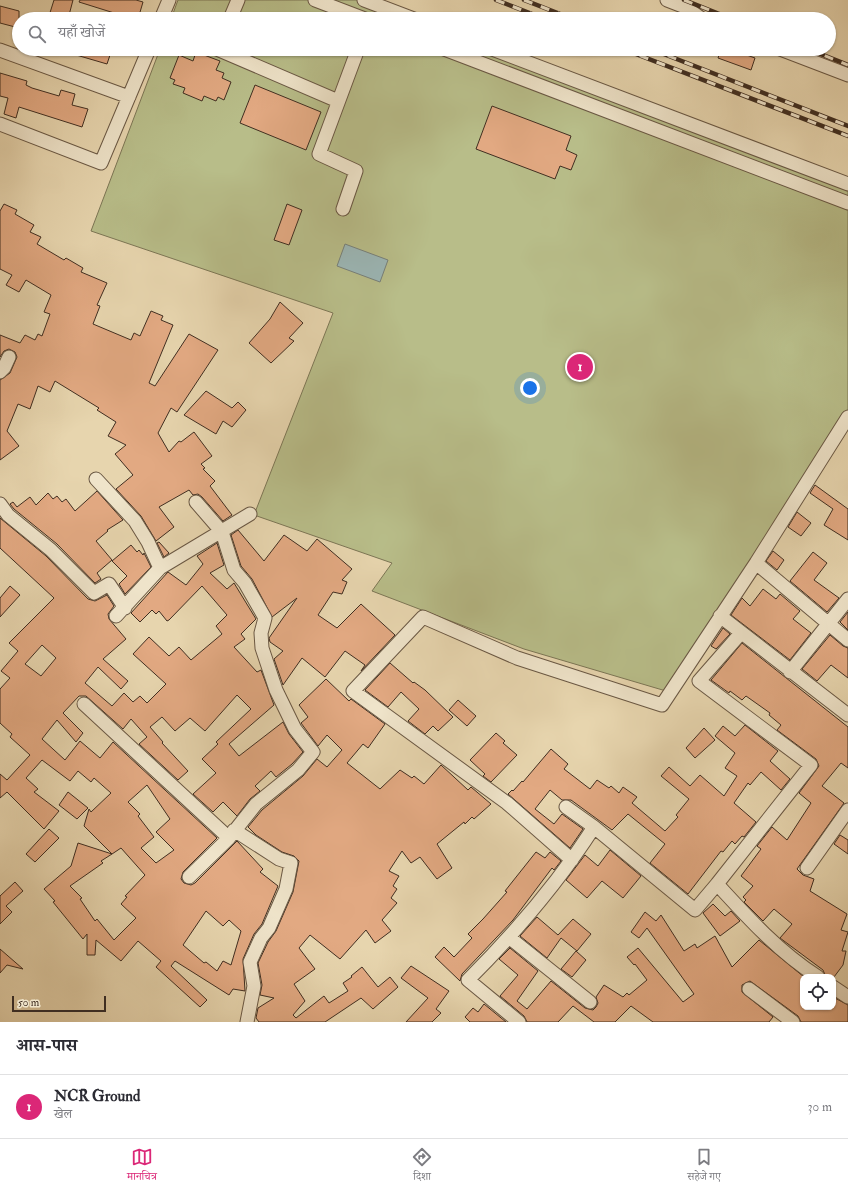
<!DOCTYPE html>
<html lang="hi">
<meta charset="utf-8">
<style>
body{margin:0;font-family:"IM FELL Double Pica","Noto Serif Devanagari",serif;background:#f2f2f3;color:#2b2b33}
.controls{position:absolute;right:12px;bottom:12px;display:grid;overflow:hidden;border-radius:8px;box-shadow:0 1px 3px #0004}
.controls button{width:36px;height:36px;display:grid;place-items:center;padding:0;border:0;border-bottom:1px solid #e1e1e2;background:#fff;color:#2b2b33;font:20px sans-serif}
.scale{position:absolute;left:12px;bottom:10px;width:94px;box-sizing:border-box;padding-left:4px;border:2px solid #402e21;border-top:0;font-size:11px;line-height:14px;white-space:nowrap;color:#402e21;-webkit-text-stroke:3px #efe4ca;paint-order:stroke}
.you{position:absolute;left:530px;top:388px;width:14px;height:14px;margin:-10px;border:3px solid #fff;border-radius:50%;background:#1a73e8;box-shadow:0 0 0 6px #1a73e833}
.badge{display:grid;place-items:center;width:26px;height:26px;border-radius:50%;background:#db2777;color:#fff;font-size:13px;font-weight:700}
.pin{position:absolute;translate:-50% -50%;border:2px solid #fff;box-shadow:0 1px 4px #0006}
.list{margin:0;padding:0;list-style:none}
h2{display:flex;justify-content:space-between;align-items:center;height:52px;margin:0;padding:0 16px;font-size:17px}
h2 small{font-size:13px;font-weight:400;color:#7c7c81}
.list li{display:grid;grid-template-columns:26px 1fr auto;gap:12px;align-items:center;box-sizing:border-box;height:64px;padding:0 16px;border-top:1px solid #e1e1e2}
.list b{display:block;font-size:15px;white-space:nowrap}
.list p{margin:0;font-size:13px;white-space:nowrap;color:#7c7c81}
.list em{font-size:13px;font-style:normal;color:#7c7c81}
.icon{flex:none;width:22px;height:22px;fill:none;stroke:currentColor;stroke-width:2;stroke-linecap:round;stroke-linejoin:round}
.map{position:relative;flex:none;width:848px;height:1022px;overflow:hidden}
.search{position:absolute;background:#fff;box-shadow:0 1px 3px #0004;left:12px;right:12px;top:12px;height:44px;display:flex;align-items:center;gap:10px;box-sizing:border-box;padding:0 14px;border-radius:22px;color:#7c7c81;font-size:15px}
.sheet{height:116px;background:#fff}
nav{display:flex;justify-content:space-around;align-items:center;box-sizing:border-box;height:56px;border-top:1px solid #e1e1e2;background:#fff;font-size:11px;color:#7c7c81}
nav a{display:grid;justify-items:center;gap:2px}
nav .on{color:#db2777}
.map>svg:first-child{display:block}
.green{fill:#b8bd89;stroke:#7c7655}
.water{fill:#9bb6b5;stroke:#77807a}
.building{fill:#e2a982;stroke:#402e21;fill-rule:evenodd}
.lines{fill:none;stroke-linecap:round;stroke-linejoin:round}
.street-casing{stroke:#6a5844;stroke-width:15}
.street{stroke:#efe4ca;stroke-width:13}
.rail-casing{stroke:#402e21;stroke-width:4.5}
.rail{stroke:#efe4ca;stroke-width:3;stroke-dasharray:9;stroke-linecap:butt}
</style>
<div class="map">
<svg width="848" height="1022" viewBox="0 0 848 1022">
<rect width="100%" height="100%" fill="#e7d5ae"/>
<filter id="stains"><feTurbulence type="fractalNoise" baseFrequency=".005" numOctaves="4"/><feColorMatrix values="0 0 0 0 .2 0 0 0 0 .09 0 0 0 0 .02 0 0 0 .5 -.17"/></filter>
<radialGradient id="worn" r=".72"><stop offset=".6" stop-color="#630" stop-opacity="0"/><stop offset="1" stop-color="#630" stop-opacity=".3"/></radialGradient>
<!-- green -->
<path class="green" d="M178 0H362L412 19H171Z
M160 49H491L848 185V422L666 691 524 649 372 591 392 563 254 515 333 313 91 231Z"/>
<!-- water -->
<path class="water" d="M345 244 388 260 380 282 337 266Z"/>
<!-- building -->
<path class="building" d="M54 0H73L68 19H48Z
M80 0H136L143 2 138 19H127V17L79 2Z
M0 6 19 11V28L0 23Z
M66 49H112L107 64 66 52Z
M721 49H730L755 58 751 70 718 58Z
M196 52 220 61 216 70 224 73 222 78 231 82 224 100 218 97 216 101 204 96 202 101 183 93 185 88 173 84 175 80 170 78 179 55 193 61Z
M0 73 27 81 26 85 32 88 59 96 61 90 75 94 72 105 88 109 82 127 19 107 16 118 4 114 8 98 0 96Z
M255 85 321 112 306 150 240 123Z
M492 106 571 136 566 150 577 155 571 170 560 166 555 179 476 149Z
M4 204 17 210 15 214 34 225 30 232 41 237 37 244 64 260 66 258 83 268 81 272 107 283 97 305 100 306 93 324 131 340 134 333 140 336 151 311 163 316 161 320 173 325 149 383 155 386 189 334 218 350 177 412 171 408 158 433 169 452 179 441 181 442 194 432 212 456 201 464 205 468 203 469 215 481 210 486 232 515 223 521 202 497 198 494 193 495 189 490 159 507 174 527 156 541 141 516 116 489 133 475 115 454 126 445 108 436 116 422 97 410 99 408 55 381 50 392 38 386 30 409 18 404 7 431 19 446 0 460V380L10 373 17 357 15 352 9 349 4 351 0 357V335L20 343 25 335 35 340 38 334 42 336 50 314 44 312 51 295 26 280 19 292 6 285 12 275 0 269V211Z
M287 204 302 210 289 245 274 240Z
M280 302 303 323 289 338 294 341 271 363 249 343 270 319Z
M206 391 232 408 238 402 246 410 232 427 223 421 216 434 184 415Z
M815 485 848 509V540L824 525 833 509 810 493Z
M97 491 123 520 107 530 108 531 96 541 112 560 97 573 101 579 95 583 57 544 14 509 10 504 13 502 17 507 30 497 36 505 48 493 53 499 57 496 62 502 66 499 75 511Z
M797 512 811 523 801 536 788 527Z
M0 518 46 556 88 599 95 601 107 595 114 606 108 614 109 619 126 639 103 659 128 681 121 689 98 667 85 683 112 706 124 693 133 702 140 696 147 703 166 684 133 654 149 637 169 656 179 647 191 660 222 634 216 626 227 615 202 586 169 620 167 621 159 611 156 614 152 610 140 622 131 613 168 572 186 585 203 564 197 556 217 543 224 565 210 573 227 589 234 583 256 619 241 634 245 639 234 647 257 672 261 670 274 705 229 744 239 756 283 722 289 734 303 752 292 764 276 777 271 771 255 786 260 791 250 799 237 816 223 802 213 812 193 794 216 773 202 759 218 744 216 742 251 709 237 695 205 731 190 718 175 731 162 717 150 727 163 742 162 743 188 771 178 780 139 744 147 737 131 719 123 729 86 696H79L63 713 83 733 76 742 57 720 42 739 65 760 80 741 100 758 113 742 217 838 183 872 181 879 184 883 191 885 195 883 237 841 263 869 260 872 278 886 262 924 254 934 243 959 245 991 233 989 229 995 175 961 171 966 207 1000 200 1007 156 967 161 961 138 941 121 961 96 940 95 955H87V934L83 939 53 902 55 901 44 889 71 866 78 843 112 854 101 861 103 863 70 886 82 898 80 899 95 921 97 919 114 940 136 918 121 904 127 897 125 896 145 875 121 848 112 854 84 826 89 809 91 812 111 793 94 778 91 782 78 771 70 781 42 760 26 778 38 789 34 792 59 811 44 829 7 792 0 798V774L7 780 30 755 10 737 12 734 0 723V689L10 678 1 671 18 651 9 643 54 598 0 548ZM42 645 56 658 41 676 25 664ZM147 785 170 819 156 832 174 850 156 863 141 848 154 837 138 816 140 814 128 802ZM206 911 223 926 229 920 241 931 231 965 223 961 217 971 206 962 204 963 183 945Z
M238 530 264 561 284 535 307 551 317 539 352 569 342 580 347 582 342 594 333 592 318 615 337 628 361 604 395 635 361 671 365 665 345 651 325 677 302 658 283 685 274 659 283 651 270 642 269 638 297 598 272 617 252 579 241 566 231 535Z
M159 542 169 553 164 557 157 543Z
M131 545 137 552 139 550 143 555 144 553 151 567 125 594 119 584 127 576 112 561Z
M773 551 784 560 777 570 766 561Z
M813 552 827 563 814 580 839 598 827 612 790 581Z
M10 586 20 595 0 617V598Z
M763 589 776 599 780 594 800 611 793 619 811 633 790 660 731 615 742 598 750 606Z
M848 612V630L840 622Z
M723 628 730 634 716 649 711 646Z
M830 635 843 646 848 648V678L831 665 817 681 802 669Z
M742 643 848 727V768L841 763 822 786 844 803 797 869 803 875 814 879 810 891 847 914 841 930 848 932 842 951H846L843 965 834 977H826L823 970 780 938 792 924 774 909 763 921 744 902 746 900 743 897 753 886 741 876 761 849 757 846 772 827 787 840 811 803 799 793 819 766 816 759 777 730 781 725 769 715 770 713 746 696 742 700 730 691 729 693 711 680Z
M390 663 413 683 414 682 425 690 453 717 438 731 433 726 425 734 408 721 419 709 401 692 388 707 365 690Z
M326 679 349 701 351 699 385 724 368 748 363 744 347 763 380 789 400 770 412 778 414 776 424 784 441 765 468 790 471 787 491 804 474 819 472 817 465 824 464 822 437 844 452 868 437 879 420 857 411 863 402 851 389 871 399 876 393 886 397 889 391 898 397 903 382 920 391 931 375 943 366 930 340 959 310 935 299 948 315 969 294 984 305 1001 293 1015 296 1018 324 996 329 1003 348 991 343 983 352 977 351 976 362 967 378 987 390 977 398 987 373 1009 361 998 325 1022H259L256 1018 258 1008 274 998 260 995 262 985 258 963 268 942 276 931 293 892 299 861 294 856 282 852 256 835 248 827 262 810 303 776 317 759 327 767 342 750 327 735 318 746 301 723 308 717 299 705Z
M458 700 476 716 467 726 449 710Z
M745 725 778 751 770 761 790 779 781 790 761 772 750 785 748 783 734 803 756 822 744 837 742 836 735 844 732 841 723 852 721 851 688 894 650 863 665 844 628 814 612 830 571 800H562L550 790 535 809 554 824 562 814 583 829 570 848 508 794 512 790 513 791 522 781 523 782 551 749 568 764 564 769 590 789 597 780 609 788 611 786 619 793 623 787 637 797 632 803 665 831 678 817 676 815 689 799 661 776 669 767 690 786 700 775 724 796 737 776 725 768 735 753 715 736 723 726 735 736Z
M704 728 715 740 695 758 686 748Z
M496 733 505 741 503 743 517 755 491 782 483 776 485 774 470 760Z
M68 792 88 808 77 819 59 805Z
M49 829 59 838 35 862 26 854Z
M840 835 848 840V854L834 844Z
M610 850 641 876 623 898 602 881 587 898 566 880 585 855 598 866Z
M536 852 545 858 550 852 561 861 554 870 552 868 513 920 462 974 460 981 435 957 444 947 454 957 472 938 468 934 483 919 507 892 505 891Z
M15 882 23 891 6 906 12 912 0 924V896Z
M713 904 725 916 731 911 740 921 720 936 703 913Z
M645 912 656 921 661 915 684 951 695 944 697 948 715 936 732 967 759 940 804 977 803 1007H833V997L848 1005V1022H801L798 1016 750 981 742 985V992L773 1017 769 1022H653L631 1006 615 1022H594L573 1006 558 1022H527L524 1016 500 996 518 975 499 959 510 948 538 971 517 1001 527 1009 551 981 585 1008 593 1010 596 1007 598 1003 596 997 604 985 623 997 627 993 629 995 647 980 635 964 634 965 627 957 638 948 683 1002 694 994 647 928 639 938 631 932Z
M537 917 558 935 573 919 591 934 577 951 561 938 547 958 520 936Z
M0 949 23 969 7 965 0 973Z
M576 951 586 960 572 977 561 969Z
M411 966 449 991 436 1009 441 1013 432 1022H406L428 998 401 978Z
M484 1004 506 1022H470L465 1017 473 1008 478 1012Z"/>
<g class="lines">
<!-- street casing -->
<g class="street-casing">
<path id="street" d="M315 0 365 19
M364 0 414 19
M667 0 685 7 702 19
M161 19 169 0
M230 19 238 0
M217 49 338 101
M444 49 848 203
M492 49 848 184
M780 49 848 75
M0 50 129 97
M0 124 101 163 149 49
M343 209 356 171 319 154 358 49
M0 372 4 368 9 357
M96 479 135 521 148 542 160 568
M0 504 8 515 51 550 94 593 109 584 125 608
M756 563 848 640
M116 616 160 568 250 514
M720 616 848 715
M790 672 848 599
M84 704 229 838
M566 807 594 827 695 910 717 884 811 765 699 681 741 633
M234 830 279 859 291 863 286 889 269 928 261 938 250 962 254 986 247 1022
M572 860 507 803 353 691 423 617 517 658 662 705 756 563 848 417
M807 868 848 810
M189 877 229 838 256 804 298 770 313 752 295 729 276 690 262 648 261 633 265 618 245 583 234 570 222 532 196 502
M717 884C748 918 779 952 818 977
M510 938 590 1002
M833 987 848 997
M749 989 793 1022
M519 1022 468 980C515 933 558 883 594 827"/>
</g>
<!-- street -->
<use href="#street" class="street"/>
<!-- rail casing -->
<g class="rail-casing">
<path id="rail" d="M496 0 545 19
M524 0 573 19
M684 0 732 19
M623 49 848 136
M651 49 848 126
M808 49 848 65"/>
</g>
<!-- rail -->
<use href="#rail" class="rail"/>
</g>
<rect width="100%" height="100%" filter="url(#stains)"/>
<rect width="100%" height="100%" fill="url(#worn)"/>
</svg>
<div class="controls">
<button><svg class="icon" aria-label="locate" viewBox="0 0 24 24"><circle cx="12" cy="12" r="6"/><path d="M12 2v4M12 18v4M2 12h4M18 12h4"/></svg></button>
</div>
<div class="scale">50 m</div>
<div class="you"></div>
<div class="pin badge" style="left:580px;top:367px">1</div>
<div class="search"><svg class="icon" aria-label="search" viewBox="0 0 24 24"><circle cx="10" cy="10" r="6"/><path d="M15 15l6 6"/></svg>यहाँ खोजें</div>
</div>
<section class="sheet">
<h2>आस-पास<small></small></h2>
<ul class="list">
<li><span class="badge">1</span><div><b>NCR Ground</b><p>खेल</p></div><em>30 m</em></li>
</ul>
</section>
<nav>
<a class="on"><svg class="icon" aria-label="map" viewBox="0 0 24 24"><path d="M3 6l6-2 6 2 6-2v14l-6 2-6-2-6 2zM9 4v14M15 6v14"/></svg>मानचित्र</a>
<a><svg class="icon" aria-label="directions" viewBox="0 0 24 24"><path d="M12 3l9 9-9 9-9-9zM9 14v-3h6M13 9l2 2-2 2"/></svg>दिशा</a>
<a><svg class="icon" aria-label="saved" viewBox="0 0 24 24"><path d="M7 4h10v16l-5-4-5 4z"/></svg>सहेजे गए</a>
</nav>
